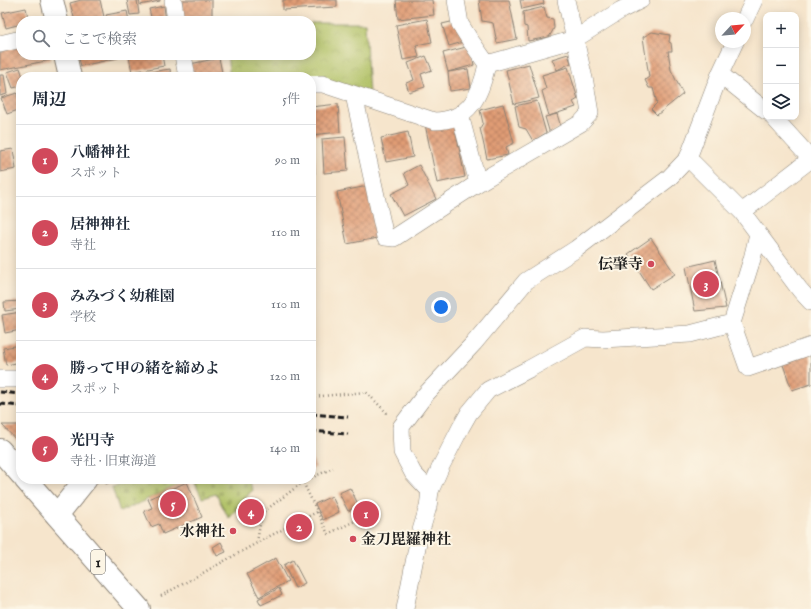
<!DOCTYPE html>
<html lang="ja">
<meta charset="utf-8">
<style>
body{margin:0;font-family:"IM FELL English","Noto Serif JP",serif;background:#f6f6f7;color:#1f2937}
.controls{position:absolute;right:12px;top:12px;display:grid;overflow:hidden;border-radius:8px;box-shadow:0 2px 10px #0003}
.controls button{width:36px;height:36px;display:grid;place-items:center;padding:0;border:0;border-bottom:1px solid #e0e1e3;background:#fff;color:#1f2937;font:20px sans-serif}
.compass{position:absolute;left:715px;top:12px;width:36px;height:36px;border-radius:50%;background:#fff;box-shadow:0 2px 10px #0003;rotate:64deg}
.you{position:absolute;left:441px;top:307px;width:14px;height:14px;margin:-10px;border:3px solid #fff;border-radius:50%;background:#1a73e8;box-shadow:0 0 0 6px #1a73e833}
.badge{display:grid;place-items:center;width:26px;height:26px;border-radius:50%;background:#d1495b;color:#fff;font-size:13px;font-weight:700}
.pin{position:absolute;translate:-50% -50%;border:2px solid #fff;box-shadow:0 1px 4px #0006}
.list{margin:0;padding:0;list-style:none}
h2{display:flex;justify-content:space-between;align-items:center;height:52px;margin:0;padding:0 16px;font-size:17px}
h2 small{font-size:13px;font-weight:400;color:#747a83}
.list li{display:grid;grid-template-columns:26px 1fr auto;gap:12px;align-items:center;box-sizing:border-box;height:72px;padding:0 16px;border-top:1px solid #e0e1e3}
.list b{display:block;font-size:15px;white-space:nowrap}
.list p{margin:0;font-size:13px;white-space:nowrap;color:#747a83}
.list em{font-size:13px;font-style:normal;color:#747a83}
.icon{flex:none;width:22px;height:22px;fill:none;stroke:currentColor;stroke-width:2;stroke-linecap:round;stroke-linejoin:round}
.map{position:relative;flex:none;width:811px;height:609px;overflow:hidden}
.search{position:absolute;background:#fff;box-shadow:0 2px 10px #0003;left:16px;top:16px;width:300px;height:44px;display:flex;align-items:center;gap:10px;box-sizing:border-box;padding:0 14px;border-radius:16px;color:#747a83;font-size:15px}
.panel{position:absolute;background:#fff;box-shadow:0 2px 10px #0003;left:16px;top:72px;width:300px;height:412px;border-radius:16px}
.map>svg:first-child{display:block}
.cemetery{fill:url(#cemetery-stones);stroke:#666e40}
.park{fill:url(#park-crowns);stroke:#666e40}
.building{fill:url(#building-cross-hatch)}
.lines{fill:none;stroke-linecap:round;stroke-linejoin:round}
.street-casing{stroke:#898074;stroke-width:18}
.secondary-casing{stroke:#898074;stroke-width:24}
.highway-casing{stroke:#898074;stroke-width:24}
.path{stroke:#898074;stroke-width:2.5;stroke-dasharray:1 3;stroke-linecap:butt}
.street{stroke:#fff;stroke-width:17}
.secondary{stroke:#fff;stroke-width:22}
.highway{stroke:#fff;stroke-width:22}
.rail{stroke:#1c1c1c;stroke-width:3;stroke-dasharray:6 3;stroke-linecap:butt}
.poi-dot{fill:#d1495b;stroke:#fcf5e5;stroke-width:1.5}
.labels{text-anchor:middle;stroke-width:4;stroke-linejoin:round;paint-order:stroke}
.shield{fill:#fcf5e5;stroke:#5f5d58;stroke-width:1}
.shield-label{font-size:14px;font-weight:bold;fill:#1c1c1c}
.poi-label{font-size:15px;font-weight:bold;fill:#1c1c1c;stroke:#fcf5e5;text-anchor:end}
</style>
<div class="map">
<svg width="811" height="609" viewBox="0 0 811 609">
<defs>
<pattern id="cemetery-stones" width="16" height="16" patternUnits="userSpaceOnUse"><rect width="16" height="16" fill="#afc063"/><path d="M2 7V4a2 2 0 0 1 4 0v3zM10 15v-3a2 2 0 0 1 4 0v3z" fill="#96a455"/></pattern>
<pattern id="park-crowns" width="20" height="18" patternUnits="userSpaceOnUse"><rect width="20" height="18" fill="#afc063"/><path d="M2 6a3 3 0 1 1 6 0M12 15a3 3 0 1 1 6 0" fill="none" stroke="#96a455"/></pattern>
<pattern id="building-cross-hatch" width="8" height="8" patternUnits="userSpaceOnUse"><rect width="8" height="8" fill="#e09c75"/><path d="M0 0l8 8M0 8l8-8" fill="none" stroke="#b57e5f"/></pattern>
</defs>
<rect width="100%" height="100%" fill="#fcf5e5"/>
<filter id="ink" filterUnits="userSpaceOnUse"><feTurbulence type="fractalNoise" baseFrequency=".025" numOctaves="2"/><feDisplacementMap in="SourceGraphic" scale="8" xChannelSelector="R" yChannelSelector="G"/><feConvolveMatrix kernelMatrix="1 2 1 2 8 2 1 2 1" color-interpolation-filters="sRGB"/></filter>
<filter id="wash" filterUnits="userSpaceOnUse"><feTurbulence type="fractalNoise" baseFrequency=".012" numOctaves="4" result="noise"/><feDisplacementMap in="SourceGraphic" scale="16" xChannelSelector="R" yChannelSelector="G"/><feGaussianBlur stdDeviation="0.9" result="paint"/><feColorMatrix in="noise" values="0 0 0 0 0 0 0 0 0 0 0 0 0 0 0 0 0 1.4 0 .05"/><feComposite in="paint" operator="in"/></filter>
<g filter="url(#wash)">
<rect width="100%" height="100%" fill="#f6e5cc"/>
<!-- cemetery -->
<path class="cemetery" d="M141 479H191L120 512 112 487 139 481Z
M193 479H247L252 490 229 519 216 494 202 498Z"/>
<!-- park -->
<path class="park" d="M311 23H365L369 95 311 77H230L227 55H311Z"/>
<g id="blocks">
<!-- building -->
<path class="building" d="M81 0H100L105 21H75L70 3Z
M127 0H137L139 14 130 15Z
M139 0H160V1L140 5Z
M182 0H212V21H182Z
M283 0H337V7L283 10Z
M396 0H432L434 15 398 19Z
M479 0H509L517 39 497 43 493 23 482 21Z
M520 0H543L544 4 522 9Z
M164 6 166 21H152L149 9Z
M544 7 547 18 553 19 554 28 552 32 549 37 528 41 527 27 524 26 523 12Z
M26 8 29 21H21V24L6 28 2 13Z
M127 11 129 21H108L106 15Z
M145 19V21H136V20Z
M427 19 432 42 416 45 419 57 403 60 396 25Z
M455 21 470 40 449 46 442 24Z
M652 32 670 35 669 42 671 43 672 51H668L671 70 683 94 657 115 651 109 657 103 653 88H649L645 80 649 77 643 37Z
M21 46V55H50L51 60 0 70V50Z
M470 46 474 65 448 72 468 69 471 88 450 91 448 72 443 53Z
M568 54 571 63 557 70 552 59Z
M78 55H117L118 58 81 66Z
M140 55H162L164 66 132 72 129 57Z
M426 56 432 70 421 74 425 87 409 92 406 83 414 80 408 63Z
M219 58 223 77H192L190 64Z
M529 64 539 98 514 104 506 70Z
M568 67 578 99 573 102 576 107 549 116 542 91 546 89 542 75Z
M20 68 23 77H21V86L13 88 7 72Z
M170 69 171 77H151L150 72Z
M149 72 150 77H137V74Z
M0 75H4L7 94 0 96Z
M17 93 21 109 7 114 1 98Z
M537 101 546 133 533 141 526 129 519 127 515 106Z
M338 104 340 132 311 135V107Z
M503 104 514 143 506 147 508 155 487 159 480 128 483 123 480 110Z
M557 114 561 127 550 134 545 117Z
M453 119 465 177 437 183 425 124Z
M408 132 413 157 386 162 381 138Z
M345 137 348 171 324 173 322 139Z
M13 149 16 169 0 172V151Z
M314 153 315 174H311V154Z
M419 165 436 199 403 216 391 194 409 185 404 173Z
M368 186 377 238 347 244 337 192Z
M651 238 675 274 651 289 628 254Z
M715 260 726 308 695 311 686 267Z
M21 301V309L5 311 4 302Z
M21 312V330L5 333 2 315Z
M21 345V362L6 365 3 348Z
M809 353 811 359V384L792 390 782 362Z
M2 425H21V445Z
M311 457 316 467 311 470Z
M106 479H112L113 481 106 484 104 480Z
M187 482 202 517 163 534 159 524 151 527 144 511 152 508 148 499Z
M350 488 359 506 348 511 339 493Z
M332 496 339 512 323 520 315 504Z
M221 542 226 552 217 556 213 547Z
M276 558 288 581 259 597 247 574Z
M293 560 305 583 295 588 284 565Z
M279 588 282 595 261 605 258 599Z"/>
</g>
</g>
<g filter="url(#ink)">
<use href="#blocks" fill-opacity="0" stroke="#898074" stroke-width="1"/>
<g class="lines">
<!-- street casing -->
<g class="street-casing">
<path id="street" d="M173 0 176 21
M745 19 754 0
M0 44 21 39
M183 55 187 77
M487 64 575 39 621 10 641 0
M720 74 766 111
M311 84H323L434 121C470 121 481 94 487 64L470 40 460 24 456 0
M354 95 385 237 394 238 478 183 581 123 590 113 585 83 566 0
M460 115 478 183
M773 117 811 159
M688 158 742 212 800 290 811 302
M742 212 811 159
M732 323 748 368 811 346
M0 379H21
M430 491 441 466 461 427 469 413 488 390 529 369 585 338 603 339 690 334 732 323 752 259 758 234
M405 609 419 537 428 507 430 491 413 473 402 452 401 427 425 395 474 343 526 281 576 249 669 178 688 158 720 74 735 42"/>
</g>
<!-- secondary casing -->
<g class="secondary-casing">
<path id="secondary" d="M52 0 57 21
M65 55 70 77
M57 515 86 479"/>
</g>
<!-- highway casing -->
<g class="highway-casing">
<path id="highway" d="M0 450 21 474
M25 479 139 609"/>
</g>
<!-- path -->
<path class="path" d="M311 397 366 392 389 415
M311 478 333 468
M309 479 303 482 328 534 363 517
M257 542 262 513 303 482
M161 596 266 538 317 512"/>
<!-- street -->
<use href="#street" class="street"/>
<!-- secondary -->
<use href="#secondary" class="secondary"/>
<!-- highway -->
<use href="#highway" class="highway"/>
<!-- rail -->
<path class="rail" d="M0 392 21 394
M0 404 21 406
M311 414 348 417
M311 431 348 434"/>
</g>
</g>
<!-- markers -->
<g class="poi-dot">
<circle cx="651" cy="264" r="4"/>
<circle cx="233" cy="531" r="4"/>
<circle cx="353" cy="539" r="4"/>
</g>
<g class="labels">
<!-- shield labels -->
<rect class="shield" x="91" y="550" width="14" height="24" rx="3"/>
<g class="shield-label">
<text x="98" y="567">1</text>
</g>
<!-- poi labels -->
<g class="poi-label">
<text x="643" y="269">伝肇寺</text>
<text x="225" y="536">水神社</text>
<text x="361" y="544" text-anchor="start">金刀毘羅神社</text>
</g>
</g>
</svg>
<div class="controls">
<button>+</button>
<button>−</button>
<button><svg class="icon" aria-label="layers" viewBox="0 0 24 24"><path d="M12 4l9 5-9 5-9-5zM3 14l9 5 9-5"/></svg></button>
</div>
<svg class="compass" viewBox="-18 -18 36 36"><path d="M0-13l5 13h-10z" fill="#e53935"/><path d="M0 13l5-13h-10z" fill="#747a83"/></svg>
<div class="you"></div>
<div class="pin badge" style="left:366px;top:514px">1</div>
<div class="pin badge" style="left:299px;top:527px">2</div>
<div class="pin badge" style="left:706px;top:284px">3</div>
<div class="pin badge" style="left:251px;top:512px">4</div>
<div class="pin badge" style="left:173px;top:504px">5</div>
<div class="search"><svg class="icon" aria-label="search" viewBox="0 0 24 24"><circle cx="10" cy="10" r="6"/><path d="M15 15l6 6"/></svg>ここで検索</div>
<section class="panel">
<h2>周辺<small>5件</small></h2>
<ul class="list">
<li><span class="badge">1</span><div><b>八幡神社</b><p>スポット</p></div><em>90 m</em></li>
<li><span class="badge">2</span><div><b>居神神社</b><p>寺社</p></div><em>110 m</em></li>
<li><span class="badge">3</span><div><b>みみづく幼稚園</b><p>学校</p></div><em>110 m</em></li>
<li><span class="badge">4</span><div><b>勝って甲の緒を締めよ</b><p>スポット</p></div><em>120 m</em></li>
<li><span class="badge">5</span><div><b>光円寺</b><p>寺社 · 旧東海道</p></div><em>140 m</em></li>
</ul>
</section>
</div>
